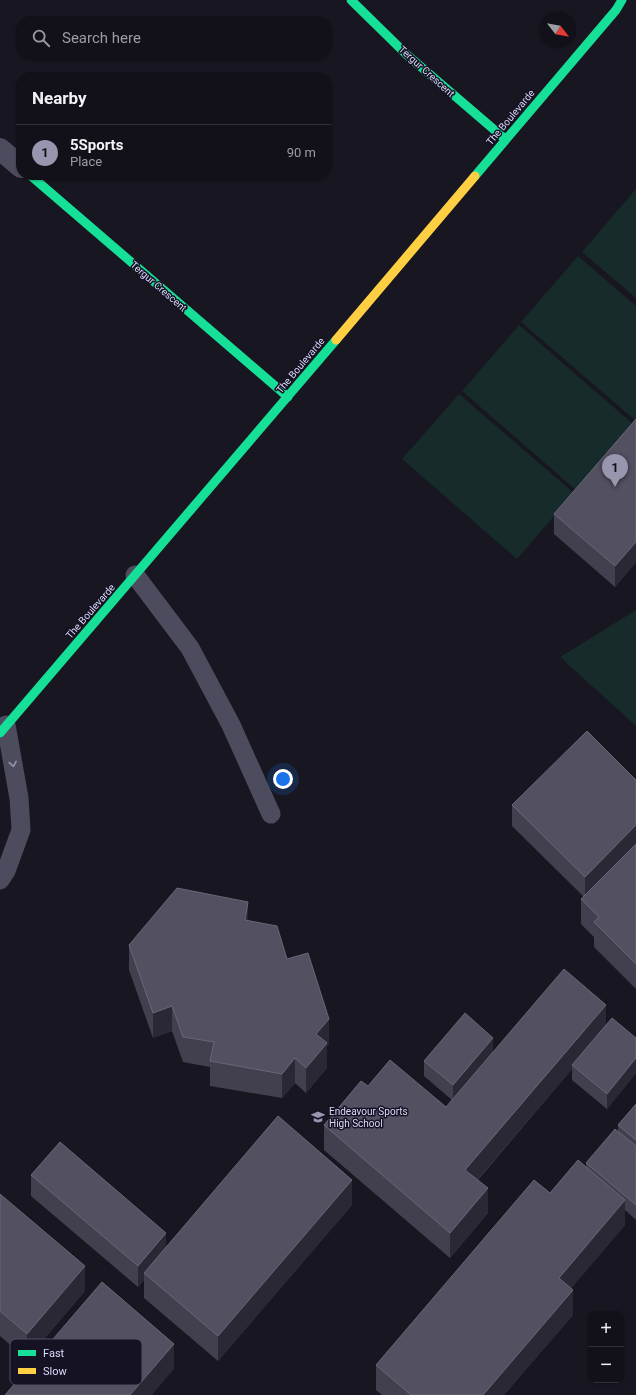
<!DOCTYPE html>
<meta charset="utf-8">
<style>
body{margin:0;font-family:Roboto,sans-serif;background:#1b1921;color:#f1f3f6}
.controls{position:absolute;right:12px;bottom:12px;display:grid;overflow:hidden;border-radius:8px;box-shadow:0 1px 3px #0004}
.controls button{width:36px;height:36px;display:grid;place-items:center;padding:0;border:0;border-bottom:1px solid #313037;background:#121018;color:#f1f3f6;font:20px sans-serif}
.compass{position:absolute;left:540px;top:12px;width:36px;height:36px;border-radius:50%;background:#121018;box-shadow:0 1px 3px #0004;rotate:121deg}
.you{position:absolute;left:283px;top:779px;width:14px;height:14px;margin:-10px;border:3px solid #fff;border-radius:50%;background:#1a73e8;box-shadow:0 0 0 6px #1a73e833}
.badge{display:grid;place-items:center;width:26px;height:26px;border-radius:50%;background:#9895ae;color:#111;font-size:13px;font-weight:700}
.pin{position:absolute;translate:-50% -33px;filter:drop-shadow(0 1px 2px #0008)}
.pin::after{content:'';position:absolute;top:21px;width:14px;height:12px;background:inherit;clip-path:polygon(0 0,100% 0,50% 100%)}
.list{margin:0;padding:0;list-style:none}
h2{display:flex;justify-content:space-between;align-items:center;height:52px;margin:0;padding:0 16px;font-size:17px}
h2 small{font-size:13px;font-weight:400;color:#9c9da2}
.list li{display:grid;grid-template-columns:26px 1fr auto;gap:12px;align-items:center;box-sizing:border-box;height:56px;padding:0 16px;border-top:1px solid #313037}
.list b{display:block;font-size:15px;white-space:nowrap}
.list p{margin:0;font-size:13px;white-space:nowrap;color:#9c9da2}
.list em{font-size:13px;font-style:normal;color:#9c9da2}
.icon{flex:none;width:22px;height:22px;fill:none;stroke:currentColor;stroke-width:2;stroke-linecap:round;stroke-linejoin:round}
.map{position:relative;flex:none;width:636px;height:1395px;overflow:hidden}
.search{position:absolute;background:#121018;box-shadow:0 1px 3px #0004;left:16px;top:16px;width:316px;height:44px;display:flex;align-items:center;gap:10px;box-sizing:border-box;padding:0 14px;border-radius:16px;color:#9c9da2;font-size:15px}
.panel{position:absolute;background:#121018;box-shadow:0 1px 3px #0004;left:16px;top:72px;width:316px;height:108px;border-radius:16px}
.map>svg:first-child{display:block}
.green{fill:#162b2a}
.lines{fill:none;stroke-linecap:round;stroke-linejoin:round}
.lane{stroke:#4d4c5f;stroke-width:19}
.street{stroke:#4d4c5f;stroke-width:22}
.fast{stroke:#16e098;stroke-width:9}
.slow{stroke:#ffcf43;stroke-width:9}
.wall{fill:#42404f}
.shaded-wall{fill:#2a2834}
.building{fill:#525061;stroke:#686679}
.oneway{stroke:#9593ac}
.labels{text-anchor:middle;stroke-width:3;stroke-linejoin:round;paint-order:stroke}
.street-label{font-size:10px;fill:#dddafa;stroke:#151224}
.poi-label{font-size:10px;fill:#dddafa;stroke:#151224;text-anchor:start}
.key{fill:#151224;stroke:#514e64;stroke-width:1}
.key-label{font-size:11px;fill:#dddafa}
</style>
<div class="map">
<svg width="636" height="1395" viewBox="0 0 636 1395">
<rect width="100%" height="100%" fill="#181620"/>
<!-- green -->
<path class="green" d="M636 189V298L582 252Z
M578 256 636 306V421L521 322Z
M519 325 633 424 576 490 462 391Z
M459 394 574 493 517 559 402 459Z
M636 610V726L560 657Z"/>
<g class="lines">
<!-- lane -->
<path class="lane" d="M135 575 190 648 231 725 271 814
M0 880 6 871 21 830 19 798 6 725"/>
<!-- street -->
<path class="street" d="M0 149 21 167"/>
<!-- fast -->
<path class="fast" d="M351 0 406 54 505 139
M30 175 288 397
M475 176 616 10 622 0
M0 733 336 340"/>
<!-- slow -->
<path class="slow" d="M336 340 475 176"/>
</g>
<!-- wall -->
<path class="wall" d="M636 419V562L615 587 554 534V514Z
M636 780V989L594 947V937L581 924V899L584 897 512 826V805Z
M129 945 287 959 329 1044 327 1046V1068L306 1093 295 1083 282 1098 210 1086V1067L183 1062 172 1031 153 1038 129 970Z
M606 1025 636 1038V1073L607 1109 572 1080V1069L478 1180 488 1213 450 1258 324 1150V1125L368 1086 446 1107 452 1100 424 1076V1061L493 1052Z
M636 1104V1220L625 1210V1225L571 1288 573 1315 504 1395H382L376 1390V1365L550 1193 586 1167V1163L618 1131V1125Z
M31 1175 166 1246 352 1205 218 1361 144 1298V1280L138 1287 31 1196Z
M0 1194 85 1291 27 1359 0 1336Z"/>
<!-- shaded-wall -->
<path class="shaded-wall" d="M636 542V562L615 587V566Z
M636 825V846L585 898V877Z
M248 902V927L245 920Z
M606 1005V1030L572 1065V1069L465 1194V1170Z
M172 1006V1031L153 1038V1013Z
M329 1019V1044L327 1046V1068L306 1093V1068L316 1034Z
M493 1038V1053L453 1100V1085Z
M295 1058V1083L282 1098V1074Z
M636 1058V1073L607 1109V1094Z
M352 1180V1205L218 1361V1336Z
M488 1188V1213L450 1258V1233Z
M625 1200V1225L559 1303V1278Z
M166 1233V1253L144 1273V1280L138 1287V1266Z
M85 1266V1291L27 1359V1334Z
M573 1290V1315L504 1395H483Z
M174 1344V1369L152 1395H130Z"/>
<!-- building -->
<path class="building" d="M636 419V542L615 566 554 514Z
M587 731 636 780V825L585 877 512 805Z
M636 844V964L594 922 599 917 581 899Z
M177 888 248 902 245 920 277 926 287 959 308 953 329 1019 316 1034 327 1043 306 1068 295 1058 282 1074 210 1061 214 1042 183 1037 172 1006 153 1013 129 945Z
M564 969 606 1005 465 1170 488 1188 450 1233 324 1125 361 1081 368 1086 390 1060 446 1107Z
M465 1013 493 1038 453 1085 424 1061Z
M612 1018 636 1038V1058L607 1094 572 1065Z
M636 1104V1140L618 1125Z
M278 1116 352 1180 218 1336 144 1273Z
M615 1129 636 1146V1205L586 1163Z
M60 1142 166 1233 138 1266 31 1175Z
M578 1160 625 1200 559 1278 573 1290 483 1395H411L376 1365 534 1180 550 1193Z
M0 1194 85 1266 27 1334 0 1311Z
M102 1282 174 1344 130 1395H5Z"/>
<!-- one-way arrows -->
<defs><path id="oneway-chevron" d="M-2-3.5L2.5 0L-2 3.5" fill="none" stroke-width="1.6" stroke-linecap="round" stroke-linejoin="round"/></defs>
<use class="oneway" href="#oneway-chevron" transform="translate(13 764) rotate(80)"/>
<!-- icons -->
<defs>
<g id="school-bare" transform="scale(1.08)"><path d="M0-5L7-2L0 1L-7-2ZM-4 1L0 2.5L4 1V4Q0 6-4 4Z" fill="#9895ae" stroke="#151224" stroke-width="2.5" paint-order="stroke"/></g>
</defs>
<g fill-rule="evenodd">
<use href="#school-bare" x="318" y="1117"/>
</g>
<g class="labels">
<!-- street labels -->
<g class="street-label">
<text transform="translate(427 71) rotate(42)" y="4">Tergur Crescent</text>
<text transform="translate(510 117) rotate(-50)" y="4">The Boulevarde</text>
<text transform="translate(159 286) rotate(41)" y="4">Tergur Crescent</text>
<text transform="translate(300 365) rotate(-50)" y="4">The Boulevarde</text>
<text transform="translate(90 611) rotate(-49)" y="4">The Boulevarde</text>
</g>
<!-- poi labels -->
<g class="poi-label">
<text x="329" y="1115">Endeavour Sports<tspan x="329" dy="12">High School</tspan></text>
</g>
</g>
<!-- legend -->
<rect x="10" y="1339" width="132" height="46" rx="6" class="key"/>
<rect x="18" y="1350" width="18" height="6" fill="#16e098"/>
<rect x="18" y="1368" width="18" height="6" fill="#ffcf43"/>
<g class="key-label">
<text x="43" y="1357">Fast</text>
<text x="43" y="1375">Slow</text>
</g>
</svg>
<div class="controls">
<button>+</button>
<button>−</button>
</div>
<svg class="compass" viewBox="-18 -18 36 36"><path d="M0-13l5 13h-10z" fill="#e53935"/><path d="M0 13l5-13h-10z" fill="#9c9da2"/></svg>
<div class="you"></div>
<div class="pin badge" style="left:615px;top:487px">1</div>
<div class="search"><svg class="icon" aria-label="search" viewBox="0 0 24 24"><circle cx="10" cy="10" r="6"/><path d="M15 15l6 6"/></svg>Search here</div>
<section class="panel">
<h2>Nearby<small></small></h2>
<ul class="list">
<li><span class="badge">1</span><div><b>5Sports</b><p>Place</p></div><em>90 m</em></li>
</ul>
</section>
</div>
